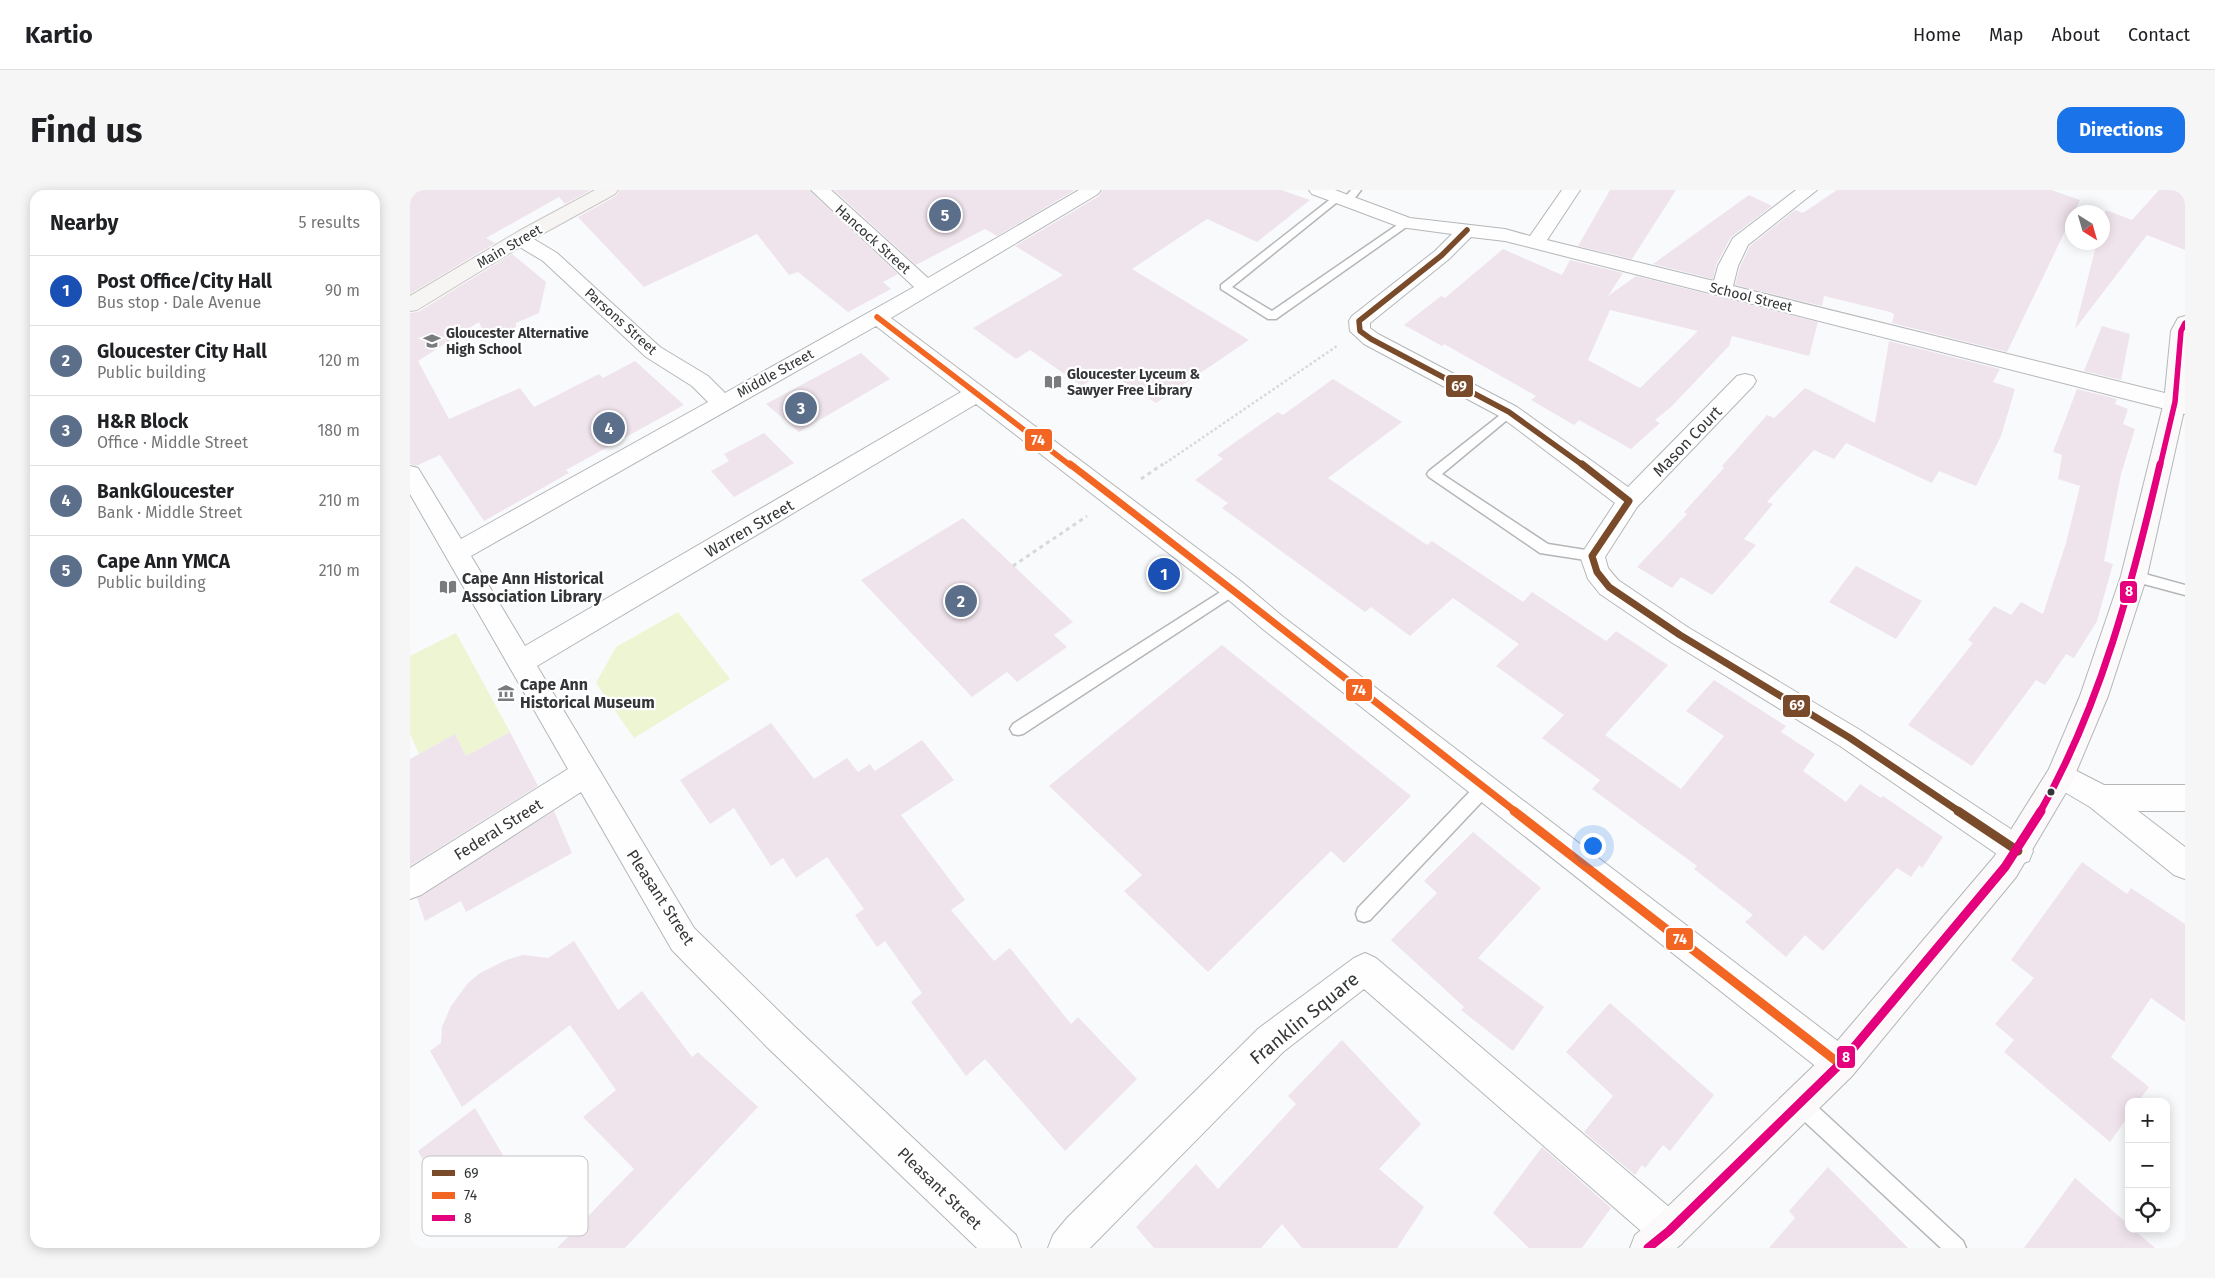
<!DOCTYPE html>
<meta charset="utf-8">
<style>
body{margin:0;font-family:"Fira Sans",sans-serif;background:#f6f6f6;color:#202124}
.controls{position:absolute;right:15px;bottom:15px;display:grid;overflow:hidden;border-radius:10px;box-shadow:0 2px 12px #0003}
.controls button{width:45px;height:45px;display:grid;place-items:center;padding:0;border:0;border-bottom:1px solid #e0e0e0;background:#fff;color:#202124;font:25px sans-serif}
.compass{position:absolute;left:1655px;top:15px;width:45px;height:45px;border-radius:50%;background:#fff;box-shadow:0 2px 12px #0003;rotate:143deg}
.you{position:absolute;left:1182px;top:655px;width:18px;height:18px;margin:-12px;border:4px solid #fff;border-radius:50%;background:#1a73e8;box-shadow:0 0 0 8px #1a73e833}
.badge{display:grid;place-items:center;width:32px;height:32px;border-radius:50%;background:#1a73e8;color:#fff;font-size:16px;font-weight:700}
.pin{position:absolute;translate:-50% -50%;border:2px solid #fff;box-shadow:0 1px 5px #0006}
.list{margin:0;padding:0;list-style:none}
h2{display:flex;justify-content:space-between;align-items:center;height:65px;margin:0;padding:0 20px;font-size:21px}
h2 small{font-size:16px;font-weight:400;color:#757577}
.list li{display:grid;grid-template-columns:32px 1fr auto;gap:15px;align-items:center;box-sizing:border-box;height:70px;padding:0 20px;border-top:1px solid #e0e0e0}
.list b{display:block;font-size:19px;white-space:nowrap}
.list p{margin:0;font-size:16px;white-space:nowrap;color:#757577}
.list em{font-size:16px;font-style:normal;color:#757577}
.icon{flex:none;width:28px;height:28px;fill:none;stroke:currentColor;stroke-width:2;stroke-linecap:round;stroke-linejoin:round}
.map{position:relative;flex:none;width:1775px;height:1058px;overflow:hidden;border-radius:15px}
header{display:flex;align-items:center;gap:30px;box-sizing:border-box;height:70px;padding:0 25px;background:#fff;border-bottom:1px solid #e0e0e0}
header strong{font-size:24px}
nav{display:flex;gap:28px;margin-inline-start:auto;font-size:18px}
.intro{display:flex;align-items:center;justify-content:space-between;box-sizing:border-box;height:120px;padding:0 30px}
h1{margin:0;font-size:35px}
.button{padding:12px 22px;border-radius:15px;background:#1a73e8;color:#fff;font-size:18px;font-weight:700}
main{display:flex;gap:30px;padding:0 30px}
aside{flex:1;background:#fff;border-radius:15px;box-shadow:0 2px 12px #0003}
.map>svg:first-child{display:block}
.green{fill:#edf5d3}
.building{fill:#f0e4ec;fill-rule:evenodd}
.lines{fill:none;stroke-linecap:round;stroke-linejoin:round}
.lane-casing{stroke:#b4b6b8;stroke-width:3}
.street-casing{stroke:#b4b6b8;stroke-width:2}
.secondary-casing{stroke:#b4b6b8;stroke-width:2}
.primary-casing{stroke:#c9c5c2;stroke-width:2}
.path-far1{stroke:#d7d8da;stroke-width:2.5;stroke-dasharray:2.5 2.5;stroke-linecap:butt}
.path{stroke:#d7d8da;stroke-width:3;stroke-dasharray:4 4;stroke-linecap:butt}
.lane{fill:#fefeff;fill-rule:evenodd}
.street{fill:#fefeff;fill-rule:evenodd}
.secondary{fill:#fbf9f9;fill-rule:evenodd}
.primary{fill:#f7f5f3;fill-rule:evenodd}
.bus-1-far2-casing{stroke:#fff;stroke-width:8}
.bus-1-far1-casing{stroke:#fff;stroke-width:11}
.bus-1-casing{stroke:#fff;stroke-width:12}
.bus-2-far2-casing{stroke:#fff;stroke-width:8}
.bus-2-far1-casing{stroke:#fff;stroke-width:11}
.bus-2-casing{stroke:#fff;stroke-width:12}
.bus-3-far2-casing{stroke:#fff;stroke-width:8}
.bus-3-far1-casing{stroke:#fff;stroke-width:11}
.bus-3-casing{stroke:#fff;stroke-width:12}
.bus-1-far2{stroke:#7a4b2a;stroke-width:5.5}
.bus-1-far1{stroke:#7a4b2a;stroke-width:7}
.bus-1{stroke:#7a4b2a;stroke-width:9}
.bus-2-far2{stroke:#f26522;stroke-width:5.5}
.bus-2-far1{stroke:#f26522;stroke-width:7}
.bus-2{stroke:#f26522;stroke-width:9}
.bus-3-far2{stroke:#e5007d;stroke-width:5.5}
.bus-3-far1{stroke:#e5007d;stroke-width:7}
.bus-3{stroke:#e5007d;stroke-width:9}
.bus-dot{fill:#343638;stroke:#fff;stroke-width:2}
.labels{text-anchor:middle;stroke-width:4.5;stroke-linejoin:round;paint-order:stroke}
.far-street-label{font-size:14px;fill:#343638;stroke:#fff}
.far-poi-label{font-size:14px;font-weight:bold;fill:#343638;stroke:#fff;text-anchor:start}
.street-label{font-size:16px;fill:#343638;stroke:#fff}
.poi-label{font-size:16px;font-weight:bold;fill:#343638;stroke:#fff;text-anchor:start}
.near-street-label{font-size:19px;fill:#343638;stroke:#fff}
.key{fill:#fff;stroke:#c2c3c3;stroke-width:1}
.key-label{font-size:14px;fill:#343638}
.line-badge{stroke:#fff;stroke-width:2}
.badge-label{font-size:14px;text-anchor:middle;font-weight:bold;fill:#fff}
</style>
<header>
<strong>Kartio</strong>
<nav><a>Home</a><a>Map</a><a>About</a><a>Contact</a></nav>
</header>
<div class="intro"><h1>Find us</h1><a class="button">Directions</a></div>
<main>
<aside>
<h2>Nearby<small>5 results</small></h2>
<ul class="list">
<li><span class="badge" style="background:#1a4fb4">1</span><div><b>Post Office/City Hall</b><p>Bus stop · Dale Avenue</p></div><em>90 m</em></li>
<li><span class="badge" style="background:#5c6f8a">2</span><div><b>Gloucester City Hall</b><p>Public building</p></div><em>120 m</em></li>
<li><span class="badge" style="background:#5c6f8a">3</span><div><b>H&amp;R Block</b><p>Office · Middle Street</p></div><em>180 m</em></li>
<li><span class="badge" style="background:#5c6f8a">4</span><div><b>BankGloucester</b><p>Bank · Middle Street</p></div><em>210 m</em></li>
<li><span class="badge" style="background:#5c6f8a">5</span><div><b>Cape Ann YMCA</b><p>Public building</p></div><em>210 m</em></li>
</ul>
</aside>
<div class="map">
<svg width="1775" height="1058" viewBox="0 0 1775 1058">
<rect width="100%" height="100%" fill="#f8fafc"/>
<!-- green -->
<path class="green" d="M268 422 320 489 224 548 186 493 206 457Z
M46 443 100 542 56 566 45 544 9 564 0 544V466Z"/>
<!-- building -->
<path class="building" d="M0 0H181L155 14 149 7 76 48 85 53 0 104Z
M210 0H399L488 84 473 92 481 99 438 122 388 82 379 85 347 44 234 97 168 27 206 6Z
M424 0H665L587 46 575 39 506 75Z
M693 0H871L900 10 847 52 797 29 722 79 839 150 746 213 696 180 672 196 620 160 606 169 563 138 653 85 605 56 689 6Z
M1200 0H1266L1222 69 1168 56Z
M1427 0H1641L1670 10 1597 162 1482 133 1484 124 1480 122 1414 106 1412 116 1325 95 1330 77 1340 56 1385 20 1393 23Z
M1749 0H1775V60L1737 45 1665 139 1687 52H1692V32L1696 20 1722 30Z
M1339 5 1362 16 1321 47 1306 75 1303 89 1243 74Z
M1093 59 1152 85 1160 70 1213 83 1198 106 1226 86 1408 132 1399 166 1322 146 1319 156 1261 217 1245 230 1250 233 1221 259 1169 230 1164 235 1121 210 1126 206 1034 154 1032 156 994 135 1031 106 1035 108ZM1200 120 1288 141 1230 198 1178 170Z
M102 64 136 92 129 123 106 133V140L77 150 69 132 8 171 39 229 110 198 124 217 189 184 193 188 225 171 274 215 156 280 159 283 74 331 30 265 6 276 0 274V123L8 122Z
M1692 136 1720 144 1711 190 1674 181Z
M1479 151 1590 179 1583 192 1605 199 1591 246 1566 296 1529 281 1522 293 1436 253 1424 269 1404 260 1357 312 1363 314 1334 349 1346 355 1302 405 1271 387 1262 398 1227 377 1277 324 1274 322 1314 278 1312 276 1357 225 1364 228 1395 198 1465 233Z
M451 163 480 189 389 242 356 214Z
M923 189 992 232 918 288 1017 355 1022 351 1113 412 1122 402 1196 451 1206 441 1258 475 1195 545 1271 599 1314 546 1276 521 1304 490 1376 536 1371 542 1405 564 1393 581 1436 612 1450 594 1471 608 1473 606 1533 647 1512 678 1509 675 1501 687 1487 678 1413 761 1395 745 1376 767 1335 732 1343 725 1284 679 1287 676 1182 599 1190 590 1132 548 1154 525 1086 476 1109 454 1043 408 1000 446 961 417 955 422 812 318 818 313 785 290 813 269 807 265 868 222 873 225Z
M1667 199 1707 209 1705 214 1718 219 1713 234 1725 239 1711 284 1694 371 1703 374 1687 431 1664 468 1656 464 1635 495 1626 490 1562 576 1498 535 1563 453 1558 450 1584 416 1601 425 1611 412 1633 424 1656 353 1670 296 1648 289 1652 265 1643 262Z
M354 243 384 273 324 307 301 281 319 271 314 264Z
M553 328 663 432 644 445 657 457 607 492 597 482 562 507 451 390Z
M1446 376 1512 411 1486 449 1419 412Z
M812 455 1001 606 934 673 921 661 798 782 714 701 732 685 639 596Z
M361 533 404 589 437 568 448 582 460 574 465 581 512 550 544 590 491 625 555 710 541 720 584 771 600 758 661 834 668 827 727 889 655 961 575 869 556 886 501 812 512 803 475 751 467 757 445 725 454 719 417 667 386 688 373 668 361 676 324 618 300 634 270 590Z
M100 542 128 596 0 676V569L45 544 56 566Z
M144 621 162 663 56 722 51 711 15 731 7 708Z
M1063 642 1131 698 1068 768 1134 817 1103 861 1051 820 1054 817 981 750 1027 703 1014 691Z
M1672 672 1717 704 1721 698 1775 734V832L1741 808 1701 867 1739 897 1728 912H1719V925L1700 952 1594 862 1604 850 1585 834 1624 788 1601 770Z
M164 751 208 820 232 801 282 867 288 862 348 917 215 1058H147L224 979 173 927 206 900 160 835 52 917 20 861 31 853 32 837 41 816 58 793 70 783 96 770 113 765 138 768Z
M1200 813 1304 905 1260 961 1253 955 1235 978 1232 975 1225 985 1174 942 1203 906 1156 862Z
M932 850 1011 934 969 979 1014 1017 987 1058H892L872 1034 851 1058H744L726 1037 786 974 808 999 886 914 878 906Z
M65 918 94 967 36 1012 8 961Z
M1132 957 1201 1018 1172 1058H1119L1083 1023Z
M1418 977 1498 1058H1359L1385 1028 1379 1021Z
M1665 988 1719 1035V1039H1723L1745 1058H1614Z"/>
<g class="lines">
<!-- lane casing -->
<g class="lane-casing">
<path id="lane" d="M941 0H951L941 13H933L932 11Z
M927 4 931 5V9L822 97 862 121 993 31H1001L1002 33 866 129H858L811 99V95Z
M1099 218 1103 219 1105 222 1103 225 1032 284 1138 354 1182 361 1187 362 1189 366 1187 370 1182 371 1130 363 1019 287 1017 284 1019 281Z
M1724 381 1775 395V405L1719 390 1717 386Z
M823 394 828 395 830 399 828 403 613 544 608 545 603 544 600 539 603 534Z
M1075 590 1081 592 1083 597 1081 602 960 730 954 732 948 730 946 724 948 718 1069 592Z
M1389 904 1396 906 1553 1051 1556 1058H1531L1382 920 1380 913 1382 906Z"/>
</g>
<!-- street casing -->
<g class="street-casing">
<path id="street" d="M401 0H421L518 88 669 0H691L688 4 481 128 832 392 872 426 1442 862 1447 874 1442 886 1430 891 1418 886 854 440 814 406 566 214 127 476 284 738 382 834 606 1045 611 1058H567L358 858 262 760 171 602 11 705 0 709V678L158 579 0 304V276L8 278 51 349 298 212 282 196 236 167 133 71 103 53 100 49 103 45H117L147 63 250 157 298 186 315 203 504 97ZM466 136 551 202 115 456 61 366Z
M899 0H925L1000 28 1095 39 1120 46 1152 0H1170L1137 50 1304 91 1308 76 1323 48 1386 0H1407L1338 55 1328 76 1323 96 1775 208V224L1095 51 1061 47 1039 69 960 133V138L968 144 1107 217 1218 297 1327 186 1335 184 1343 186 1346 191 1343 196 1227 317 1195 367 1198 378 1208 390 1279 438 1450 540 1619 651 1623 661 1619 671 1608 675 1597 671 1430 556 1261 452 1190 404 1178 389 1170 366 1205 313 1091 227 954 154 940 141 939 131 942 126 1025 61 1042 44 990 37 902 4Z
M1651 573 1694 595H1775V621H1728L1775 657V689L1764 685 1680 617 1641 594 1637 585 1641 576Z
M955 763 966 768 1272 1028 1277 1041 1272 1054 1262 1058 1246 1054 954 799 873 862 680 1058H638L643 1045 657 1028 849 838 944 768Z"/>
</g>
<!-- secondary casing -->
<g class="secondary-casing">
<path id="secondary" d="M1775 126V216L1737 386 1698 506 1661 594 1606 687 1442 886 1267 1058H1220L1225 1045 1246 1028 1418 862 1584 667 1639 579 1670 506 1711 386 1754 212 1761 141 1768 128Z"/>
</g>
<!-- primary casing -->
<g class="primary-casing">
<path id="primary" d="M185 0H208L205 4 123 49 7 120 0 121V106L109 41Z"/>
</g>
<!-- path-far1 -->
<path class="path-far1" d="M751 276 927 156"/>
<!-- path -->
<path class="path" d="M731 289 753 274
M603 376 677 326"/>
<!-- lane -->
<use href="#lane" class="lane"/>
<!-- street -->
<use href="#street" class="street"/>
<!-- secondary -->
<use href="#secondary" class="secondary"/>
<!-- primary -->
<use href="#primary" class="primary"/>
<!-- bus-1-far2 casing -->
<g class="bus-1-far2-casing">
<path id="bus-1-far2" d="M1057 40 1032 65 949 131 950 141 961 149 1099 222 1174 276"/>
</g>
<!-- bus-1-far1 casing -->
<g class="bus-1-far1-casing">
<path id="bus-1-far1" d="M1172 274 1219 311 1182 366 1187 382 1199 397 1270 445 1440 548 1550 622"/>
</g>
<!-- bus-1 casing -->
<g class="bus-1-casing">
<path id="bus-1" d="M1548 621 1608 661"/>
</g>
<!-- bus-2-far2 casing -->
<g class="bus-2-far2-casing">
<path id="bus-2-far2" d="M467 127 661 276"/>
</g>
<!-- bus-2-far1 casing -->
<g class="bus-2-far1-casing">
<path id="bus-2-far1" d="M660 274C810 389 957 506 1106 622"/>
</g>
<!-- bus-2 casing -->
<g class="bus-2-casing">
<path id="bus-2" d="M1104 621 1430 874"/>
</g>
<!-- bus-3-far2 casing -->
<g class="bus-3-far2-casing">
<path id="bus-3-far2" d="M1750 276 1765 212 1771 141 1775 133"/>
</g>
<!-- bus-3-far1 casing -->
<g class="bus-3-far1-casing">
<path id="bus-3-far1" d="M1630 622C1691 515 1722 394 1750 274"/>
</g>
<!-- bus-3 casing -->
<g class="bus-3-casing">
<path id="bus-3" d="M1238 1058 1259 1041 1430 874 1595 677 1631 621"/>
</g>
<!-- bus-1-far2 -->
<use href="#bus-1-far2" class="bus-1-far2"/>
<!-- bus-1-far1 -->
<use href="#bus-1-far1" class="bus-1-far1"/>
<!-- bus-1 -->
<use href="#bus-1" class="bus-1"/>
<!-- bus-2-far2 -->
<use href="#bus-2-far2" class="bus-2-far2"/>
<!-- bus-2-far1 -->
<use href="#bus-2-far1" class="bus-2-far1"/>
<!-- bus-2 -->
<use href="#bus-2" class="bus-2"/>
<!-- bus-3-far2 -->
<use href="#bus-3-far2" class="bus-3-far2"/>
<!-- bus-3-far1 -->
<use href="#bus-3-far1" class="bus-3-far1"/>
<!-- bus-3 -->
<use href="#bus-3" class="bus-3"/>
</g>
<!-- icons -->
<defs>
<g id="school-bare" transform="scale(1.35)"><path d="M0-5L7-2L0 1L-7-2ZM-4 1L0 2.5L4 1V4Q0 6-4 4Z" fill="#797b7d" stroke="#fff" stroke-width="2.5" paint-order="stroke"/></g>
<g id="library-bare" transform="scale(1.35)"><path d="M-6-4Q-3-5.5-.7-3.5V5Q-3 3-6 4ZM6-4Q3-5.5 .7-3.5V5Q3 3 6 4Z" fill="#797b7d" stroke="#fff" stroke-width="2.5" paint-order="stroke"/></g>
<g id="museum-bare" transform="scale(1.35)"><path d="M0-6L6-3V-2H-6V-3ZM-5-1h2V3h-2ZM-1-1h2V3h-2ZM3-1h2V3H3ZM-6 4H6V6H-6Z" fill="#797b7d" stroke="#fff" stroke-width="2.5" paint-order="stroke"/></g>
</defs>
<g fill-rule="evenodd">
<use href="#school-bare" x="22" y="151"/>
<use href="#library-bare" x="643" y="192"/>
<use href="#library-bare" x="38" y="397"/>
<use href="#museum-bare" x="96" y="503"/>
</g>
<!-- markers -->
<circle class="bus-dot" cx="1641" cy="602" r="4.5"/>
<g class="labels">
<!-- far-street labels -->
<g class="far-street-label">
<text transform="translate(463 49) rotate(42)" y="5">Hancock Street</text>
<text transform="translate(99 56) rotate(-30)" y="5">Main Street</text>
<text transform="translate(1341 107) rotate(14)" y="5">School Street</text>
<text transform="translate(211 131) rotate(42)" y="5">Parsons Street</text>
<text transform="translate(365 183) rotate(-29)" y="5">Middle Street</text>
</g>
<!-- far-poi labels -->
<g class="far-poi-label">
<text x="36" y="148">Gloucester Alternative<tspan x="36" dy="16">High School</tspan></text>
<text x="657" y="189">Gloucester Lyceum &amp;<tspan x="657" dy="16">Sawyer Free Library</tspan></text>
</g>
<!-- street labels -->
<g class="street-label">
<text transform="translate(1277 251) rotate(-46)" y="6">Mason Court</text>
<text transform="translate(339 338) rotate(-30)" y="6">Warren Street</text>
<text transform="translate(88 639) rotate(-32)" y="6">Federal Street</text>
<text transform="translate(251 707) rotate(57)" y="6">Pleasant Street</text>
<text transform="translate(530 998) rotate(44)" y="6">Pleasant Street</text>
</g>
<!-- poi labels -->
<g class="poi-label">
<text x="52" y="394">Cape Ann Historical<tspan x="52" dy="18">Association Library</tspan></text>
<text x="110" y="500">Cape Ann<tspan x="110" dy="18">Historical Museum</tspan></text>
</g>
<!-- near-street labels -->
<g class="near-street-label">
<text transform="translate(894 828) rotate(-39)" y="7">Franklin Square</text>
</g>
</g>
<!-- legend -->
<rect x="12" y="966" width="166" height="80" rx="8" class="key"/>
<rect x="22" y="980" width="23" height="6" fill="#7a4b2a"/>
<rect x="22" y="1002" width="23" height="7" fill="#f26522"/>
<rect x="22" y="1025" width="23" height="6" fill="#e5007d"/>
<g class="key-label">
<text x="54" y="988">69</text>
<text x="54" y="1010">74</text>
<text x="54" y="1033">8</text>
</g>
<g class="line-badge">
<rect x="1035" y="184" width="29" height="24" rx="5" fill="#7a4b2a"/>
<rect x="614" y="238" width="29" height="24" rx="5" fill="#f26522"/>
<rect x="1709" y="390" width="19" height="24" rx="5" fill="#e5007d"/>
<rect x="935" y="488" width="28" height="24" rx="5" fill="#f26522"/>
<rect x="1372" y="504" width="29" height="24" rx="5" fill="#7a4b2a"/>
<rect x="1255" y="737" width="29" height="24" rx="5" fill="#f26522"/>
<rect x="1426" y="855" width="20" height="24" rx="5" fill="#e5007d"/>
</g>
<g class="badge-label">
<text x="1049" y="201">69</text>
<text x="628" y="255">74</text>
<text x="1719" y="406">8</text>
<text x="949" y="505">74</text>
<text x="1387" y="520">69</text>
<text x="1270" y="754">74</text>
<text x="1436" y="872">8</text>
</g>
</svg>
<div class="controls">
<button>+</button>
<button>−</button>
<button><svg class="icon" aria-label="locate" viewBox="0 0 24 24"><circle cx="12" cy="12" r="6"/><path d="M12 2v4M12 18v4M2 12h4M18 12h4"/></svg></button>
</div>
<svg class="compass" viewBox="-18 -18 36 36"><path d="M0-13l5 13h-10z" fill="#e53935"/><path d="M0 13l5-13h-10z" fill="#757577"/></svg>
<div class="you"></div>
<div class="pin badge" style="left:754px;top:384px;background:#1a4fb4">1</div>
<div class="pin badge" style="left:551px;top:411px;background:#5c6f8a">2</div>
<div class="pin badge" style="left:391px;top:218px;background:#5c6f8a">3</div>
<div class="pin badge" style="left:199px;top:238px;background:#5c6f8a">4</div>
<div class="pin badge" style="left:535px;top:25px;background:#5c6f8a">5</div>
</div>
</main>
